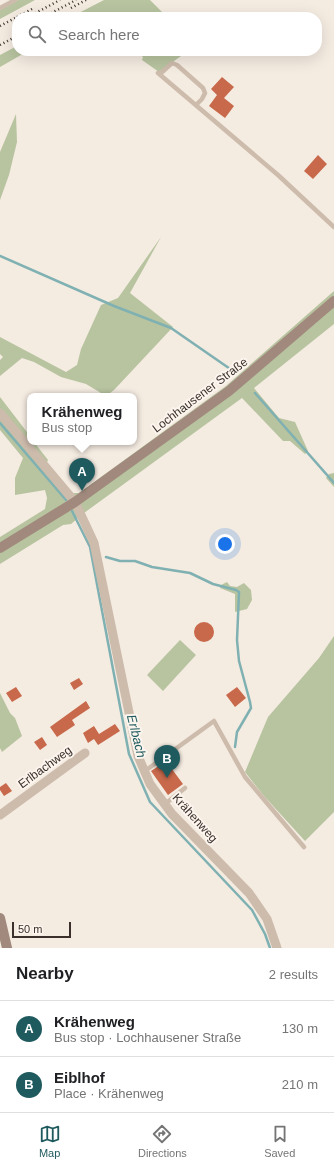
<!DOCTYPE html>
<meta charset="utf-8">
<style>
body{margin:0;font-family:Helvetica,sans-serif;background:#f6f6f6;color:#202124}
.scale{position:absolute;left:12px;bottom:10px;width:59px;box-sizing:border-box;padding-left:4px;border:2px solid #3b302b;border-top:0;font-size:11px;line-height:14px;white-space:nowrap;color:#3b302b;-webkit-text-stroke:3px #fbf5ee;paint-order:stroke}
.you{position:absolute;left:225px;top:544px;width:14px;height:14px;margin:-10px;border:3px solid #fff;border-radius:50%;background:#1a73e8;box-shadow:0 0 0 6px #1a73e833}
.badge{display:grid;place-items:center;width:26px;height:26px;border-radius:50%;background:#1f5a5e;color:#fff;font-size:13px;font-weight:700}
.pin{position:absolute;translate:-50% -33px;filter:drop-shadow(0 1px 2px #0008)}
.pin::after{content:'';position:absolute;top:21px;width:14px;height:12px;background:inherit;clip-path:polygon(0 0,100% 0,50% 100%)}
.popup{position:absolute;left:27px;top:393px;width:110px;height:52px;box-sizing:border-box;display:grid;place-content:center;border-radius:8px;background:#fff;filter:drop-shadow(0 1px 3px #0005);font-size:13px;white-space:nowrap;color:#757577}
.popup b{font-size:15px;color:#202124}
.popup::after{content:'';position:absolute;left:50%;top:100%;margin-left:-8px;border:8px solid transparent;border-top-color:#fff}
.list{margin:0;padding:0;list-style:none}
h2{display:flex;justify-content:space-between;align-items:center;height:52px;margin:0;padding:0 16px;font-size:17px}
h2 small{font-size:13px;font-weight:400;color:#757577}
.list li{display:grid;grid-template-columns:26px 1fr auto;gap:12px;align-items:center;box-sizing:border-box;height:56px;padding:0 16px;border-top:1px solid #e0e0e0}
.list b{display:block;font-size:15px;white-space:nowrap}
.list p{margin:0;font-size:13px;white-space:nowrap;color:#757577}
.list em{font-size:13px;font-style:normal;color:#757577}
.icon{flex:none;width:22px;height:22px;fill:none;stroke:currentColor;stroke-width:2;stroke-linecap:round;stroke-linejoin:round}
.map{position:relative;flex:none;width:334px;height:948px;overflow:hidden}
.search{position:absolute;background:#fff;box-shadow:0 4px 16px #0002;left:12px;right:12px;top:12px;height:44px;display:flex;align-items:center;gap:10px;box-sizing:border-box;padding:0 14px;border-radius:16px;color:#757577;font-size:15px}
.sheet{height:164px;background:#fff}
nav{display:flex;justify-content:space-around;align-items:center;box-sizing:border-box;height:56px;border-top:1px solid #e0e0e0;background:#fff;font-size:11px;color:#757577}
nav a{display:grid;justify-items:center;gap:2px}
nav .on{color:#1f5a5e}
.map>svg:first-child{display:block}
.green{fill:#b8c4a0}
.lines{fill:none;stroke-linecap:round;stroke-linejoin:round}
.stream{stroke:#7fb0b2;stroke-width:2.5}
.building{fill:#c8694b}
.lane{stroke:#cdbbac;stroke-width:4.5}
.street{stroke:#cdbbac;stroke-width:9}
.secondary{stroke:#a18a7d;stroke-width:10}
.rail{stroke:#3b302b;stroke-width:2.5;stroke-dasharray:1 3;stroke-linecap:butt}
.labels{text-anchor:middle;stroke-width:4;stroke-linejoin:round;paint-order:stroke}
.street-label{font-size:12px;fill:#3b302b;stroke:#fbf5ee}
.water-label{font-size:13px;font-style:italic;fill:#1f5a5e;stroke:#fbf5ee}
</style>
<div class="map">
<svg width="334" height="948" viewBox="0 0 334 948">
<rect width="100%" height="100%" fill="#f4ebe1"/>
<!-- green -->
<path class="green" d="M18 0H35L0 19V10Z
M104 0H150L167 17H71Z
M17 46V51H28L0 67V55Z
M137 51H188L159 72 142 60 143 57 137 52Z
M16 114 17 142 9 175 0 200V152Z
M161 237 130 293 173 327 114 390 106 396 86 384 61 377 34 362 22 358 0 376V360L3 357 0 354V337L66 372 77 365 81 349 101 305 118 298Z
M334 291V324L254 388 279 418 295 422 308 451 305 454 290 441H283L242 398 84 513 71 524 63 525 0 564V537L45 509 47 498 45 490 15 495V478L23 458 0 430V416L68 498 74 493H79L226 386Z
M0 397 30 436V442H34L48 460 45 466 0 411Z
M334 473V487L326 478 329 474Z
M227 582 230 586 237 587 244 583 251 590 252 600 247 609 235 612V594L220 588 221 585Z
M334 636V812L305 841 263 795 245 772 268 717 319 658Z
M180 640 196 655 163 691 147 675Z
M0 693 10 713 15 718 22 736 2 752 0 748Z"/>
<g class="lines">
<!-- stream -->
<path class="stream" d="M0 256 114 306 171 328 236 373
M255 393 334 483
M0 423 66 500
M72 511 90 547 129 754 150 802 252 910 265 934 270 948
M106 557 120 561H135L152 567 190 573 213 584 236 590 239 592 237 640 239 661 250 702 251 708 237 732 235 747"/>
</g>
<!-- building -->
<path class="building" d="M222 77 234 87 224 98 234 106 225 118 209 106 217 95 211 89Z
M318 155 327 164 313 179 304 171Z
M194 632a10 10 0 1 1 20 0a10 10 0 1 1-20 0Z
M79 678 83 684 74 690 70 683Z
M16 687 22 696 12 702 6 693Z
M237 687 246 698 235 707 226 695Z
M86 701 90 708 72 720 75 725 57 737 50 727Z
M115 724 120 731 98 745 94 739 88 743 83 733 94 726 99 734Z
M42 737 47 745 40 750 34 742Z
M166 761 183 784 168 795 151 771Z
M6 783 12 791 4 796 0 790V787Z"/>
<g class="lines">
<!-- lane -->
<path class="lane" d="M0 8 15 0
M158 73 278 175 334 227
M160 74 172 63 177 65 203 88 205 93 202 99 196 105
M145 771 214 721 245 777 304 847
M165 804 185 788"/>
<!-- street -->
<path class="street" d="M0 413 75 502 94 543 138 756 150 784 172 814 249 893 267 919 277 948
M0 815 85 753"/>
<!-- secondary -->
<path class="secondary" d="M0 548 75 502 229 391 334 301
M0 918 7 948"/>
<!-- rail -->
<path class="rail" d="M71 8 86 0
M17 17 32 9
M28 17 60 0
M44 17 76 0
M0 26 17 17
M0 45 17 36"/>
</g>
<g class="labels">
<!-- street labels -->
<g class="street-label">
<text transform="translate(200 395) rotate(-37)" y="4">Lochhausener Straße</text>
<text transform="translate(45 767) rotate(-36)" y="4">Erlbachweg</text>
<text transform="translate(195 818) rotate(48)" y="4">Krähenweg</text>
</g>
<!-- water labels -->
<g class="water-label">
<text transform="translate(137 736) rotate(76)" y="5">Erlbach</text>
</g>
</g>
</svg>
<div class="scale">50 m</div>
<div class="you"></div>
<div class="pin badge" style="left:82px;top:491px">A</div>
<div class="popup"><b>Krähenweg</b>Bus stop</div>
<div class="pin badge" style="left:167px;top:778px">B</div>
<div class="search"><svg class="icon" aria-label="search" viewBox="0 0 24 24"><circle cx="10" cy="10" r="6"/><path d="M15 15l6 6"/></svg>Search here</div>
</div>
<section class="sheet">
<h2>Nearby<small>2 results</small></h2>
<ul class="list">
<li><span class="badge">A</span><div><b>Krähenweg</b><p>Bus stop · Lochhausener Straße</p></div><em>130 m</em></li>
<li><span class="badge">B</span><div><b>Eiblhof</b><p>Place · Krähenweg</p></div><em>210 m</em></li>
</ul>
</section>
<nav>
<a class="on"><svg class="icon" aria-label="map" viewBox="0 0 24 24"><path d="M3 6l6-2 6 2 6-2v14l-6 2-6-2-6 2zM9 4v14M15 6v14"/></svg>Map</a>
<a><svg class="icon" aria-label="directions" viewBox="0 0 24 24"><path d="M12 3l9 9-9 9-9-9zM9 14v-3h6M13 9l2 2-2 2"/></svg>Directions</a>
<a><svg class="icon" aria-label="saved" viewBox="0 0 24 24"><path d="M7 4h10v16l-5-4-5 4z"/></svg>Saved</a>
</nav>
